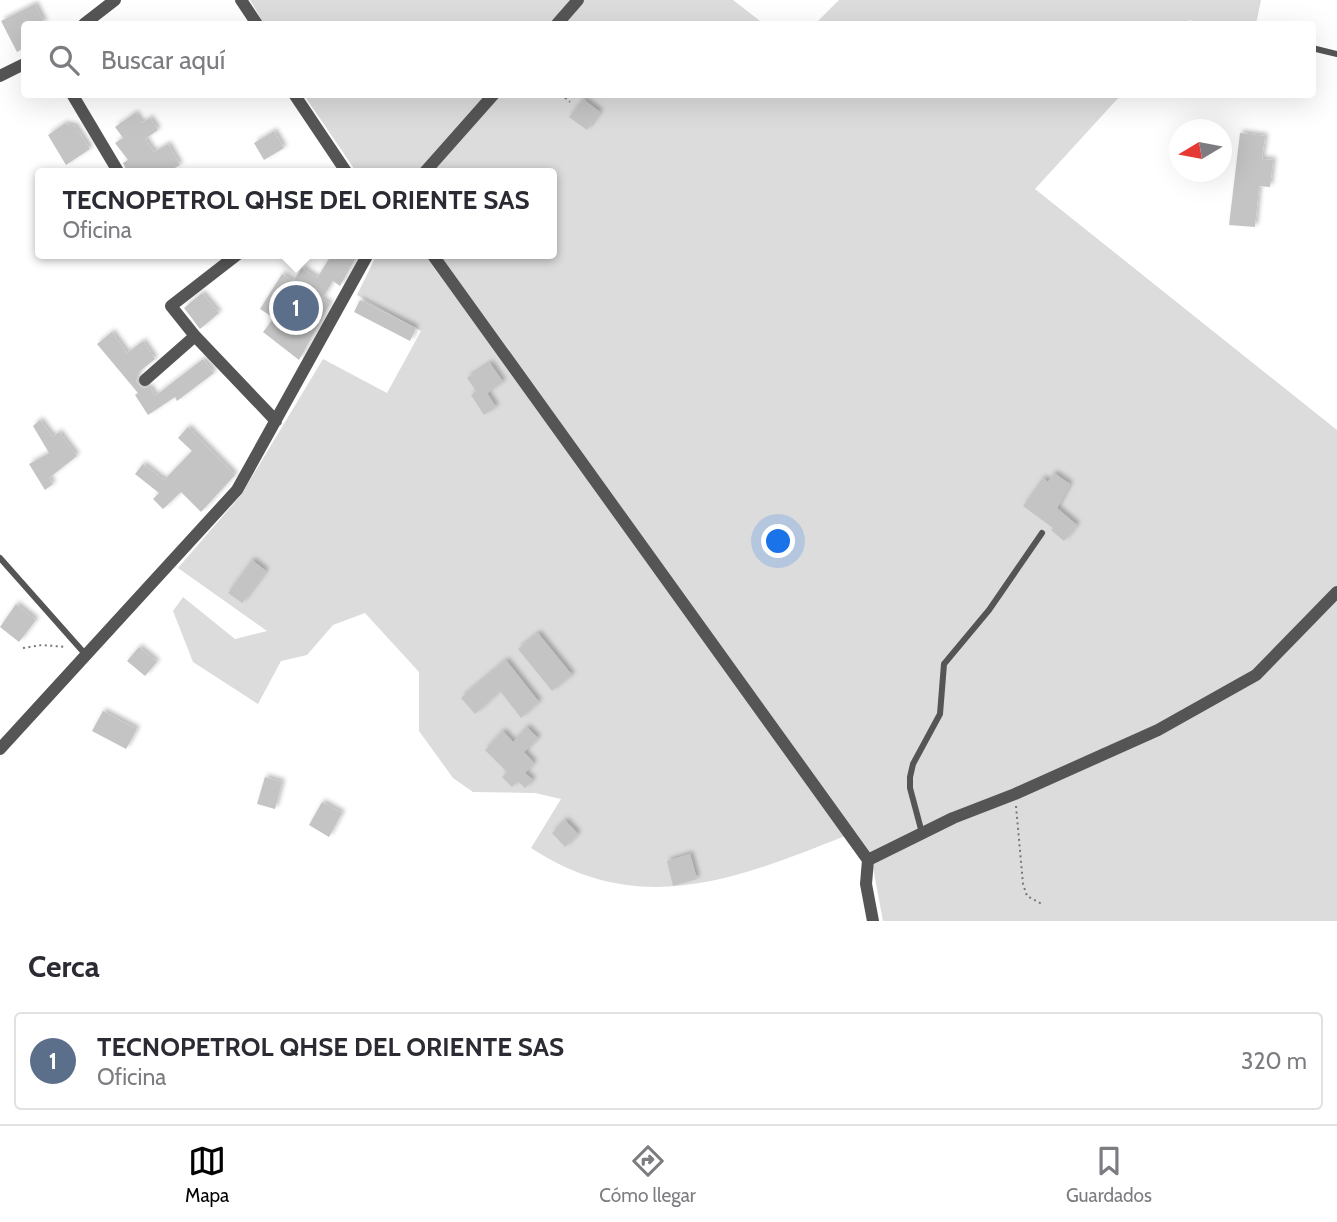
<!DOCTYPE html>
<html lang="es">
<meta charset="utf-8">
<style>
body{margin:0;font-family:Cabin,sans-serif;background:#f7f7f7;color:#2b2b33}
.compass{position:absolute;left:1169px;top:119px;width:63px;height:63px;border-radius:50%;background:#fff;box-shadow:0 7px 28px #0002;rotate:260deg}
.you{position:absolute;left:779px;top:542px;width:24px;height:24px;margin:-18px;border:5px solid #fff;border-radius:50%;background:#1a73e8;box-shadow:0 0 0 10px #1a73e833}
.badge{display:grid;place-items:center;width:46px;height:46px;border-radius:50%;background:#000;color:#fff;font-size:23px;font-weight:700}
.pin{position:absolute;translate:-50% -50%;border:4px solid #fff;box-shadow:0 2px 7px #0006}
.popup{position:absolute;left:35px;top:168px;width:522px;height:91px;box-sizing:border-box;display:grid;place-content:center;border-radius:7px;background:#fff;filter:drop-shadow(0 2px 5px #0005);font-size:23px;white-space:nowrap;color:#7c7c81}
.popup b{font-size:26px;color:#2b2b33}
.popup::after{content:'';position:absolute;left:50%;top:100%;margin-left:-14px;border:14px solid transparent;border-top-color:#fff}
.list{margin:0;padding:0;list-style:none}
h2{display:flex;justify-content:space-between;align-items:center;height:91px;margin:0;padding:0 28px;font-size:30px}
h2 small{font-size:23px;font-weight:400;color:#7c7c81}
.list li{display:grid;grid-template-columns:46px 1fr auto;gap:21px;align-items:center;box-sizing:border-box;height:98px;margin:0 14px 14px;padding:0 14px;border:2px solid #e1e1e2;border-radius:7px}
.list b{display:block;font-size:26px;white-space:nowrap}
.list p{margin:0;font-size:23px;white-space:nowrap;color:#7c7c81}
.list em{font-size:23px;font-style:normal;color:#7c7c81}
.icon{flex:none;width:38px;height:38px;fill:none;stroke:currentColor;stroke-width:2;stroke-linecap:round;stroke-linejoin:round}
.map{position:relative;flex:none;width:1337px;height:921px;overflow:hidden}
.search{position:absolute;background:#fff;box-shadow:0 7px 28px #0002;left:21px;right:21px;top:21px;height:77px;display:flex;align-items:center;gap:18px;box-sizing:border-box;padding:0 24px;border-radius:7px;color:#7c7c81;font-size:26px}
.sheet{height:203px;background:#fff}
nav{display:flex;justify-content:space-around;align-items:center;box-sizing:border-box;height:98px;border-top:2px solid #e1e1e2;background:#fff;font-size:19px;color:#7c7c81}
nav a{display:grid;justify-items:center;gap:4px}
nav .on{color:#000}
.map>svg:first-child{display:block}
.green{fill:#dcdcdc}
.building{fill:#c4c4c4;filter:url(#shadow)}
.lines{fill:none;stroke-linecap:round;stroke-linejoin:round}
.path{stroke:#777;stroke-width:2;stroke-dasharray:2 3.5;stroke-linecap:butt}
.service{stroke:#555;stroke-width:6}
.minor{stroke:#555;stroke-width:12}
</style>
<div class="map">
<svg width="1337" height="921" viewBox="0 0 1337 921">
<defs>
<filter id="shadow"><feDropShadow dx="3" dy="-3" stdDeviation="2" flood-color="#0004"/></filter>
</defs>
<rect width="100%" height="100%" fill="#fff"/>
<!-- green -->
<path class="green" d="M250 0H733L764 24H264Z
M839 0H1261L1256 24H1199L1190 20 1186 24H815Z
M304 95H1121L1035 189 1337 430V921H883L870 852 855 832C742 877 642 921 531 848L561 799 535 793 473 792 453 778 419 731V672L365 613 333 625 307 655 281 661 258 704 193 662 173 611 183 597 235 639 267 631 178 568 241 495 323 359 387 393 421 331 357 295 377 254H552V173H357Z"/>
<!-- building -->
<path class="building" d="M35 4 45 24H24V48L17 52 1 21Z
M583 99 600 112 587 130 569 117Z
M135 113 142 123 150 118 158 130 145 139 154 152 168 144 180 165 166 173H128L123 163 128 160 115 143 123 138 115 127Z
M64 124 75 126 90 149 66 165 48 135Z
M274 131 284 148 264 160 254 143Z
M1240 133 1265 136 1262 159 1273 160 1270 187 1259 186 1255 227 1229 225Z
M332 254H346L355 259 340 286 333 281 322 299 330 304 299 360 263 332 274 318 260 309 282 274 293 281 302 268 317 278Z
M202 293 219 313 200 329 184 308Z
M360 300 416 328 410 341 354 312Z
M112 332 127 353 143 341 155 359 140 371 136 381 142 388 150 387 155 396 203 359 214 373 177 401 175 397 148 415 135 395 138 393 97 344Z
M490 363 503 382 487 393 496 407 484 415 471 395 476 391 467 378Z
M40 420 53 437 59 432 77 456 49 478 53 484 45 490 29 464 49 453 33 426Z
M188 427 235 475 201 512 181 492 163 509 153 499 159 493 135 474 143 464 164 480 192 451 178 438Z
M1054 473 1070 484 1057 508 1077 525 1064 541 1051 530 1053 528 1023 506 1043 478 1048 482Z
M252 560 266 571 242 603 228 593Z
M16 604 36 620 19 642 0 627Z
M538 633 572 675 552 691 518 649Z
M139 647 157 662 145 676 127 661Z
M506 660 539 702 521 718 500 691 475 714 461 698Z
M103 711 137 729 126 749 92 731Z
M527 727 538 738 524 752 534 763 525 773 533 780 525 788 518 781 512 787 502 777 507 772 485 750 503 731 513 742Z
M265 777 282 782 275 809 257 804Z
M322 802 342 813 329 837 309 825Z
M565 820 578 834 565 847 552 833Z
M690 854 697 879 673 886 667 861Z"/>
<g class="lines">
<!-- path -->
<path class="path" d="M561 94 570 102
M23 648 42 645 66 647
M1016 806 1023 884 1027 896 1042 904"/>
<!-- service -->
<path class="service" d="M1312 48 1337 54
M0 558 86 655
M922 833 910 788V777L913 764 940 714 944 664 989 610 1042 533"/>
<!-- minor -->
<path class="minor" d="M241 0 257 24
M84 24 115 0
M557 24 578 0
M0 76 24 64
M72 94 119 173
M294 94 347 173
M424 173 494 94
M238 254 171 306 195 336 276 421
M432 254 868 860
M145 380 195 336
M0 749 237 490 368 254
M873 921 866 884 868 860 953 818 1015 794 1158 730 1256 675 1337 592"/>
</g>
</svg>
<svg class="compass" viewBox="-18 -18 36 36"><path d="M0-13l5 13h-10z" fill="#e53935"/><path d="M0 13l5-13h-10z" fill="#7c7c81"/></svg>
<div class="you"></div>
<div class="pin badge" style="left:296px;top:308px;background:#5c6f8a">1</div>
<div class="popup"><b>TECNOPETROL QHSE DEL ORIENTE SAS</b>Oficina</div>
<div class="search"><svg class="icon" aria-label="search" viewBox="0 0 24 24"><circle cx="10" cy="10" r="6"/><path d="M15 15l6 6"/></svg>Buscar aquí</div>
</div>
<section class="sheet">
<h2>Cerca<small></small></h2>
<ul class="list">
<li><span class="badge" style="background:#5c6f8a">1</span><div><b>TECNOPETROL QHSE DEL ORIENTE SAS</b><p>Oficina</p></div><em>320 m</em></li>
</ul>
</section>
<nav>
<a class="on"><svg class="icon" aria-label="map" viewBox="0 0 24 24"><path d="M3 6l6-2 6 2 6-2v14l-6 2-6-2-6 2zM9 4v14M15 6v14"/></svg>Mapa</a>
<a><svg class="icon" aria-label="directions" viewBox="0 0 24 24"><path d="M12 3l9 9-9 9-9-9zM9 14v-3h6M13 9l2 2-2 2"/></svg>Cómo llegar</a>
<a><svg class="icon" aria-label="saved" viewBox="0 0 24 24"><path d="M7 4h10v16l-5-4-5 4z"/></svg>Guardados</a>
</nav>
